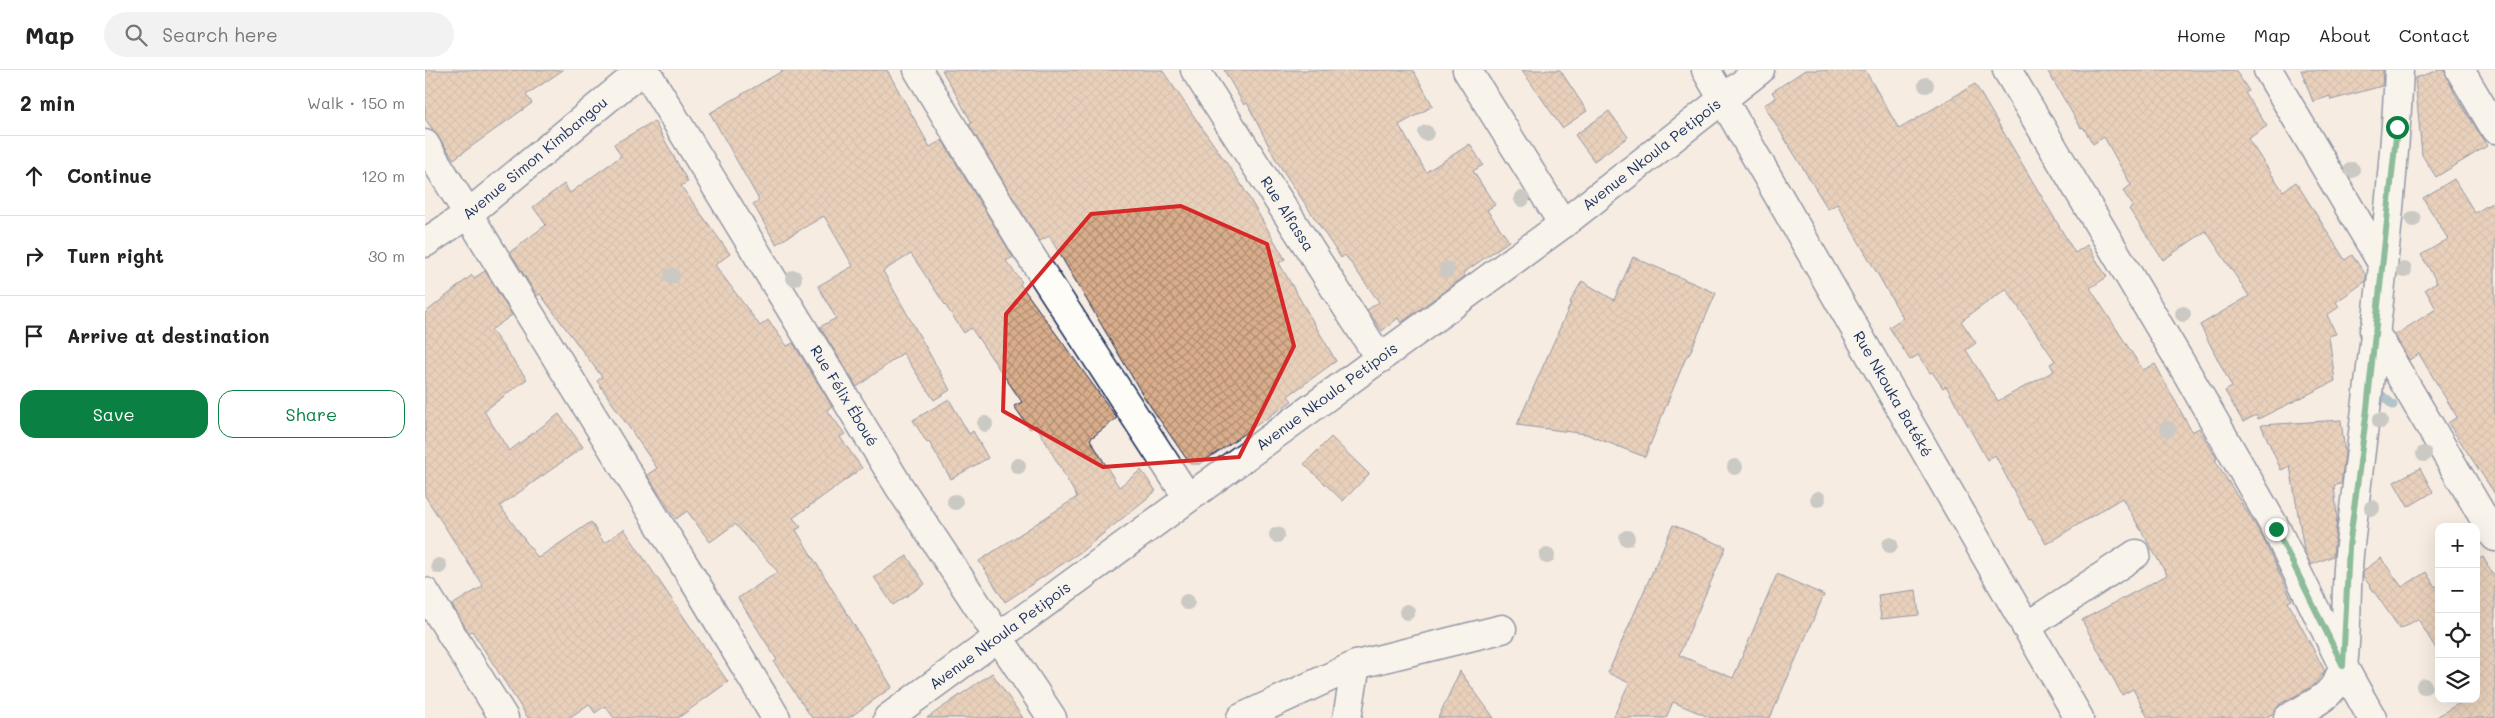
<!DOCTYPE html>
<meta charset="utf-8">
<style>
body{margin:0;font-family:Mali,sans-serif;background:#f2f2f2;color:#222}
.controls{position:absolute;right:15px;bottom:15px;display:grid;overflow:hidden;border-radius:10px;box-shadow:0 5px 20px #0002}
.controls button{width:45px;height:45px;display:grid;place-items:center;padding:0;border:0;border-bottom:1px solid #e0e0e0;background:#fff;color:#222;font:25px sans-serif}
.stop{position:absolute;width:15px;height:15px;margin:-11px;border:4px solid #0b8043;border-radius:50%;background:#fff}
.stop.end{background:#0b8043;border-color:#fff;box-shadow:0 1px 5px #0008}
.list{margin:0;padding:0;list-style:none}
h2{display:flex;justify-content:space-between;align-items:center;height:65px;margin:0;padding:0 20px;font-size:21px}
h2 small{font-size:16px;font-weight:400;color:#767676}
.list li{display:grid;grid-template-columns:32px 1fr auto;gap:15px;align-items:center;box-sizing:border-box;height:80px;padding:0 20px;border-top:1px solid #e0e0e0}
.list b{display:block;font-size:19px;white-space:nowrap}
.list em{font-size:16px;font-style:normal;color:#767676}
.actions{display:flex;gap:10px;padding:15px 20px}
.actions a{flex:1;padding:11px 0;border:1px solid #0b8043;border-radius:15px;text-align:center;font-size:18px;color:#0b8043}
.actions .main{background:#0b8043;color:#fff}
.icon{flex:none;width:28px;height:28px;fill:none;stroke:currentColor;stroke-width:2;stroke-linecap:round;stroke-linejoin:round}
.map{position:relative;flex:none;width:2070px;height:648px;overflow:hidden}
header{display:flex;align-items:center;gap:30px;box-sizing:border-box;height:70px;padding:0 25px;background:#fff;border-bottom:1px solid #e0e0e0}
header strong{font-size:24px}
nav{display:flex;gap:28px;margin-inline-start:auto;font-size:18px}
.search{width:350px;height:45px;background:#f2f2f2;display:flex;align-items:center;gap:12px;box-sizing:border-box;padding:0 18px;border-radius:28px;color:#767676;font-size:19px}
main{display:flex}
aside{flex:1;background:#fff}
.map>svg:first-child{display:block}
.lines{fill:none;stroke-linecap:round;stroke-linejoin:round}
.stream{stroke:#5c93af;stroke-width:9}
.building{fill:url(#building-cross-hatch);stroke:#1b2f5e;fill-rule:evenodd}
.minor-casing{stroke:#1b2f5e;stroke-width:31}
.minor{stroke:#fdfcf7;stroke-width:28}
.tree{fill:#979da1}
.route{stroke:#0b8043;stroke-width:6}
.marked{fill:none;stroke:#d62828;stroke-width:4;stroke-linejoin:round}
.labels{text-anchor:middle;stroke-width:4.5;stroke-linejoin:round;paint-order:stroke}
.street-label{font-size:15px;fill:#1b2f5e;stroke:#fdfcf7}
</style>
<header>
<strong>Map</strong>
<div class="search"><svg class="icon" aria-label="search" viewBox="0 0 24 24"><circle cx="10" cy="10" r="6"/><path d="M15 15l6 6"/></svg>Search here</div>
<nav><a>Home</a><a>Map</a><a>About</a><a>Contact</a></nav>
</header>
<main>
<aside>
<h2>2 min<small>Walk · 150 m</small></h2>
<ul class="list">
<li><svg class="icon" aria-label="ahead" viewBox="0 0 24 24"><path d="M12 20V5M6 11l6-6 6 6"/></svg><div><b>Continue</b></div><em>120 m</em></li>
<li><svg class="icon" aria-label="right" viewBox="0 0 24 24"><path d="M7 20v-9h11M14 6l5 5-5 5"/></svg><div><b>Turn right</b></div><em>30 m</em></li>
<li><svg class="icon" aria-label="arrive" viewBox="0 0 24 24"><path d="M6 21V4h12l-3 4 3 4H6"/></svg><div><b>Arrive at destination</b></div></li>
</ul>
<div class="actions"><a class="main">Save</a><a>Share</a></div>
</aside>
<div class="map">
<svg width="2070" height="648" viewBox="0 0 2070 648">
<defs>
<pattern id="building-cross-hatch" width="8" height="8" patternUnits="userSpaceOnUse" patternTransform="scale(1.25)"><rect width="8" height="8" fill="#daae8b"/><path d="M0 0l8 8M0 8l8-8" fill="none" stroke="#b08e75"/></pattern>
</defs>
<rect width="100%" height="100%" fill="#f6ece1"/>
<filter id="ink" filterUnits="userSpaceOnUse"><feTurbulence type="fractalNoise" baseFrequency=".02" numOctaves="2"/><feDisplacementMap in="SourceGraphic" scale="10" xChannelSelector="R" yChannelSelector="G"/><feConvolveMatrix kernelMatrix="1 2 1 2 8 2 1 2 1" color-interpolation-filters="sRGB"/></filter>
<g filter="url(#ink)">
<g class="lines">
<!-- stream -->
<path class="stream" d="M1949 319 1968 335"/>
</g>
<!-- building -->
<path class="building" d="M0 0H138L101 25 107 33 29 89 0 49Z
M359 0H462L505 77 517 70 588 187 581 191 597 212 595 214 692 348 665 369 694 417 716 400 731 421 657 481 580 532 554 491 652 427 611 355 605 359 589 336 597 332 546 258 539 263 486 184 458 201 525 320 509 330 478 283 432 317 395 257 411 248 393 216 428 196 399 146 351 174 328 134 334 130 285 43Z
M517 0H737L816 114 860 189 854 193 911 291 863 326 867 331 775 394H765L719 327 624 166 615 171 613 169 544 55 547 53Z
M799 0H988L1008 36 974 55 1001 102 1045 74 1058 95 1048 101 1070 135 1062 140 1084 171 1038 203 1040 206 976 253 973 248 957 261 942 240 954 232 920 185 916 188 851 90 822 33 819 35Z
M1097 0H1135L1162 41 1137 58Z
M1380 0H1440L1474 59 1550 14 1650 183 1662 175 1682 207 1665 218 1718 300 1730 294 1767 362 1774 358 1792 389 1790 390 1837 466 1867 530 1863 532 1900 601 1888 616 1855 634 1849 643 1840 648H1723L1708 619 1697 625 1657 550 1742 505 1697 428 1621 474 1606 449 1604 450 1570 385 1562 390 1521 316 1518 318 1507 302 1505 303 1493 285 1485 290 1464 257 1478 248 1412 134 1403 139 1339 35 1351 28 1347 22ZM1581 219 1630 291 1625 294 1629 301 1573 331 1541 280 1551 273 1536 251Z
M1622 0H1810L1824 21 1820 23 1842 56 1823 69 1858 121 1871 112 1920 190 1927 185 1941 205V211L1911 232 1914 237 1902 245 1911 264 1904 266 1910 311 1833 349 1831 345 1818 352 1800 321 1807 317 1775 255 1824 226 1781 161 1738 190 1704 139 1708 136 1698 121 1706 115 1679 67 1668 74 1658 57 1656 58Z
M1876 0H1958L1957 16 1906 30 1905 26 1888 32Z
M2015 0H2019L2030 24 2062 76 2011 107 1997 85 1990 8Z
M1184 41 1203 67 1169 91 1150 65Z
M229 51 263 112 256 116 305 184 290 195 335 256 343 250 362 276 368 273 407 336 402 340 420 364 415 367 437 398 368 448 376 457 371 460 467 617 424 648H387L349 592 352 590 313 528 353 502 310 454 285 472 262 441 251 449 222 405 232 398 172 311 177 307 115 224 112 226 85 182 121 155 108 137 139 114 145 123 196 86 189 74Z
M2029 109 2050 143 2070 131V424L2023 353 2032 347 1994 284 1984 290 1970 265 2011 239 2000 219 2012 212 1996 185 2023 169 1998 128Z
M1208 187 1291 223 1264 285H1262L1220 387 1161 364 1092 355 1146 233 1145 232 1157 211 1189 230Z
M60 201 87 245 66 260 102 309 59 341 84 381 134 344 158 377 75 436 113 488 166 452 179 473 199 459 303 612 253 648H189L180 636 170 643 164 634 144 648H103L47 561 44 563 27 535 58 516 0 426V243L47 205 49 208Z
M524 329 544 364 548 361 563 388 526 409 504 372 502 373 488 350Z
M1916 350 1920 383 1916 414 1909 415 1912 447 1908 486 1886 495 1879 480 1865 396 1856 400 1836 355Z
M906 367 944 404 918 431 879 394Z
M1995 398 2008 422 1983 437 1969 412Z
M1248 455 1301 477 1254 585 1308 608 1352 504 1399 525 1345 648H1286L1248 632 1241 648H1188L1204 613 1183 603Z
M482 486 500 514 468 535 449 507Z
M2058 487 2070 508V648H2010L2041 629H2051V491Z
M1956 488 1977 517 2001 502 2010 517 2014 514V584L1993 549 1975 559 1938 506V501Z
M1491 520 1494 545 1456 549 1453 525Z
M1035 601 1069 648H1013Z
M567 603 598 648H502Z"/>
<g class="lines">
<!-- minor casing -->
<g class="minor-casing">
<g id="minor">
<path id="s1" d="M220 0 475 418 627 648"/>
<path d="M493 0 600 177 763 428"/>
<path id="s2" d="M770 0 955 289"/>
<path d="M1042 0 1138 154"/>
<path id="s3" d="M1281 0 1654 648"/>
<path d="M1582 0 1763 305 1851 459 1918 596 1947 648"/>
<path d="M1843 0 1957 193"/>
<path d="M2035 0 2070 59"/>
<path d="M0 74 279 527 351 648"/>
<path id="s4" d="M0 173 43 144 217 0"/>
<path d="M1949 261 2070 467"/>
<path d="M0 522 79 648"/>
<path d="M1601 557 1711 484"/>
<path id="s5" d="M463 648 1138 154 1335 0"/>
<path d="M816 648 931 595 1077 559"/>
<path d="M922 648 931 595"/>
<path d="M1863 648C1890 632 1910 628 1918 596 1923 556 1920 515 1925 475 1942 317 1967 159 1974 0"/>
</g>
</g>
<!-- minor -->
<use href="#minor" class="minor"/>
</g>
<!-- trees -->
<g class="tree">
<circle cx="1501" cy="15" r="8"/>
<circle cx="1001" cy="63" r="8"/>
<circle cx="1927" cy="100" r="8"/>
<circle cx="1097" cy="129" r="8"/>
<circle cx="1988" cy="149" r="8"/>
<circle cx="1022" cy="200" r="8"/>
<circle cx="1979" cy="200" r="8"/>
<circle cx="247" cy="206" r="8"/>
<circle cx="369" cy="208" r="8"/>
<circle cx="1758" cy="244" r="8"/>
<circle cx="1955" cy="351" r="8"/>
<circle cx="560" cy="354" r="8"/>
<circle cx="1743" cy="359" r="8"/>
<circle cx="1999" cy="384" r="8"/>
<circle cx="593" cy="396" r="8"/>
<circle cx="1310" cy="397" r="8"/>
<circle cx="1393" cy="429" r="8"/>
<circle cx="530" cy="432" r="8"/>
<circle cx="1947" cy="438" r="8"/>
<circle cx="852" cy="465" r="8"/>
<circle cx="1202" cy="468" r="8"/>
<circle cx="1465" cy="475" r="8"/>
<circle cx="1122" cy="486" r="8"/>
<circle cx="14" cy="496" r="8"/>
<circle cx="762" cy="532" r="8"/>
<circle cx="982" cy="542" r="8"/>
<circle cx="1999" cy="616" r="8"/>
</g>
</g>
<g class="lines" filter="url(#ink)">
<!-- route -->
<path class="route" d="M1851 459 1918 596 1924 477 1942 339 1972 57"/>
</g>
<!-- marked area -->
<path d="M0 0H2070V648H0ZM756 136 842 174 869 276 814 387 678 397 578 341 581 244 666 144Z" fill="#f6ece1" fill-opacity=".55" fill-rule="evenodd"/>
<path class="marked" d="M756 136 842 174 869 276 814 387 678 397 578 341 581 244 666 144Z"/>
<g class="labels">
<!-- street labels -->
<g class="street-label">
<text dy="5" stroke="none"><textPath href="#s5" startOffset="949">Avenue Nkoula Petipois</textPath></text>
<text dy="5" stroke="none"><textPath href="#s4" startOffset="139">Avenue Simon Kimbangou</textPath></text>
<text dy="5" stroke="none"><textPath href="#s2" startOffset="171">Rue Alfassa</textPath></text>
<text dy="5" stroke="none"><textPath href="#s3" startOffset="374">Rue Nkouka Batéké</textPath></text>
<text dy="5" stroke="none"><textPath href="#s1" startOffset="382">Rue Félix Éboué</textPath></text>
<text dy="5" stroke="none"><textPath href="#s5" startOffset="544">Avenue Nkoula Petipois</textPath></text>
<text dy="5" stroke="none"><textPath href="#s5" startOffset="139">Avenue Nkoula Petipois</textPath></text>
</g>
</g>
</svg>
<div class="controls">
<button>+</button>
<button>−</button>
<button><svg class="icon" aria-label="locate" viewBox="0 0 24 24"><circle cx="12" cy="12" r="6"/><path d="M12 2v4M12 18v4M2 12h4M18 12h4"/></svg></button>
<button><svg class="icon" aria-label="layers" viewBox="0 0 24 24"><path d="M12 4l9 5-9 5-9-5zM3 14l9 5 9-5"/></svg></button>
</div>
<div class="stop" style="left:1972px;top:57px"></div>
<div class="stop end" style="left:1851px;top:459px"></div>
</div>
</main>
